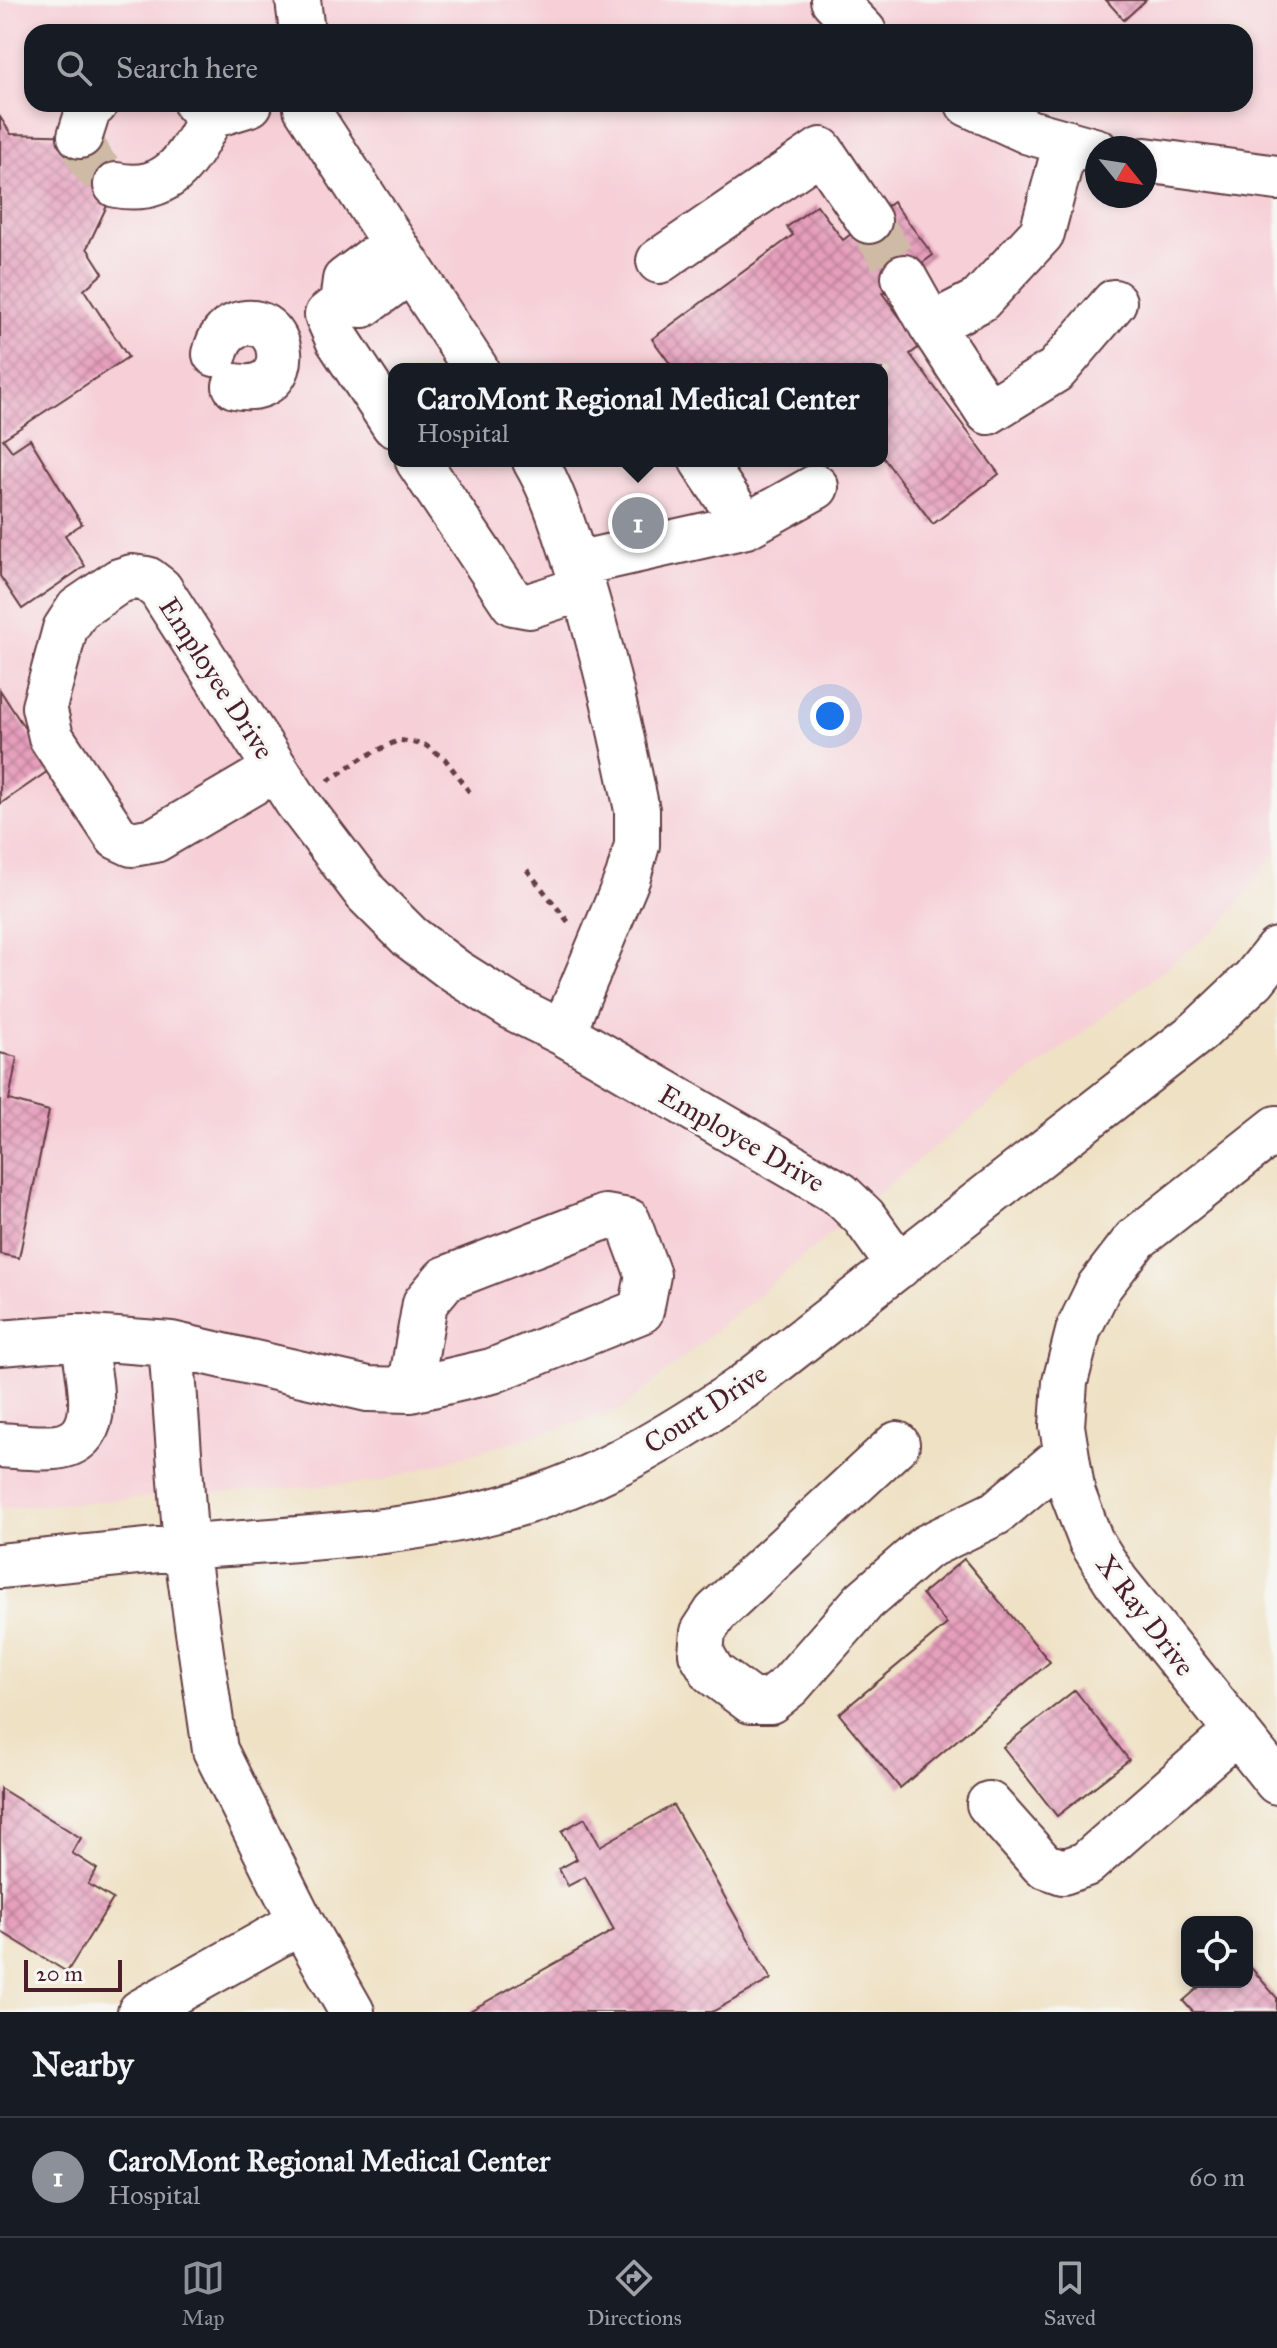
<!DOCTYPE html>
<style>
body{margin:0;font-family:"IM FELL Great Primer",serif;background:#242831;color:#f1f3f6}
.controls{position:absolute;right:24px;bottom:24px;display:grid;overflow:hidden;border-radius:16px;box-shadow:0 4px 12px #0003}
.controls button{width:72px;height:72px;display:grid;place-items:center;padding:0;border:0;border-bottom:2px solid #363941;background:#171b24;color:#f1f3f6;font:40px sans-serif}
.compass{position:absolute;left:1085px;top:136px;width:72px;height:72px;border-radius:50%;background:#171b24;box-shadow:0 4px 12px #0003;rotate:120deg}
.scale{position:absolute;left:24px;bottom:20px;width:98px;box-sizing:border-box;padding-left:8px;border:4px solid #4a1f2b;border-top:0;font-size:22px;line-height:28px;white-space:nowrap;color:#4a1f2b;-webkit-text-stroke:6px #f6f6f2;paint-order:stroke}
.you{position:absolute;left:830px;top:716px;width:28px;height:28px;margin:-20px;border:6px solid #fff;border-radius:50%;background:#1a73e8;box-shadow:0 0 0 12px #1a73e833}
.badge{display:grid;place-items:center;width:52px;height:52px;border-radius:50%;background:#8c9099;color:#fff;font-size:26px;font-weight:700}
.pin{position:absolute;translate:-50% -50%;border:4px solid #fff;box-shadow:0 2px 8px #0006}
.popup{position:absolute;left:388px;top:363px;width:500px;height:104px;box-sizing:border-box;display:grid;place-content:center;border-radius:16px;background:#171b24;filter:drop-shadow(0 2px 6px #0005);font-size:26px;white-space:nowrap;color:#9ea1a6}
.popup b{font-size:30px;color:#f1f3f6}
.popup::after{content:'';position:absolute;left:50%;top:100%;margin-left:-16px;border:16px solid transparent;border-top-color:#171b24}
.list{margin:0;padding:0;list-style:none}
h2{display:flex;justify-content:space-between;align-items:center;height:104px;margin:0;padding:0 32px;font-size:34px}
h2 small{font-size:26px;font-weight:400;color:#9ea1a6}
.list li{display:grid;grid-template-columns:52px 1fr auto;gap:24px;align-items:center;box-sizing:border-box;height:120px;padding:0 32px;border-top:2px solid #363941}
.list b{display:block;font-size:30px;white-space:nowrap}
.list p{margin:0;font-size:26px;white-space:nowrap;color:#9ea1a6}
.list em{font-size:26px;font-style:normal;color:#9ea1a6}
.icon{flex:none;width:44px;height:44px;fill:none;stroke:currentColor;stroke-width:2;stroke-linecap:round;stroke-linejoin:round}
.map{position:relative;flex:none;width:1277px;height:2012px;overflow:hidden}
.search{position:absolute;background:#171b24;box-shadow:0 4px 12px #0003;left:24px;right:24px;top:24px;height:88px;display:flex;align-items:center;gap:20px;box-sizing:border-box;padding:0 28px;border-radius:24px;color:#9ea1a6;font-size:30px}
.sheet{height:224px;background:#171b24}
nav{display:flex;justify-content:space-around;align-items:center;box-sizing:border-box;height:112px;border-top:2px solid #363941;background:#171b24;font-size:22px;color:#9ea1a6}
nav a{display:grid;justify-items:center;gap:4px}
nav .on{color:#8c9099}
.map>svg:first-child{display:block}
.built{fill:#f6cfd7;fill-rule:evenodd}
.building{fill:url(#building-cross-hatch)}
.lines{fill:none;stroke-linecap:round;stroke-linejoin:round}
.minor-tunnel{stroke:#cebaa5;stroke-width:44;stroke-dasharray:44 22;stroke-linecap:butt}
.minor-casing{stroke:#633c42;stroke-width:48}
.path{stroke:#633c42;stroke-width:5;stroke-dasharray:6 6;stroke-linecap:butt}
.minor{stroke:#fff;stroke-width:44}
.labels{text-anchor:middle;stroke-width:6;stroke-linejoin:round;paint-order:stroke}
.street-label{font-size:28px;fill:#4a1f2b;stroke:#f6f6f2}
</style>
<div class="map">
<svg width="1277" height="2012" viewBox="0 0 1277 2012">
<defs>
<pattern id="building-cross-hatch" width="8" height="8" patternUnits="userSpaceOnUse" patternTransform="scale(2)"><rect width="8" height="8" fill="#e69ebc"/><path d="M0 0l8 8M0 8l8-8" fill="none" stroke="#bc8099"/></pattern>
</defs>
<rect width="100%" height="100%" fill="#f6f6f2"/>
<filter id="ink" filterUnits="userSpaceOnUse"><feTurbulence type="fractalNoise" baseFrequency=".0125" numOctaves="2"/><feDisplacementMap in="SourceGraphic" scale="16" xChannelSelector="R" yChannelSelector="G"/><feConvolveMatrix kernelMatrix="1 2 1 2 8 2 1 2 1" color-interpolation-filters="sRGB"/></filter>
<filter id="wash" filterUnits="userSpaceOnUse"><feTurbulence type="fractalNoise" baseFrequency=".006" numOctaves="4" result="noise"/><feDisplacementMap in="SourceGraphic" scale="32" xChannelSelector="R" yChannelSelector="G"/><feGaussianBlur stdDeviation="1.8" result="paint"/><feColorMatrix in="noise" values="0 0 0 0 0 0 0 0 0 0 0 0 0 0 0 0 0 1.4 0 .05"/><feComposite in="paint" operator="in"/></filter>
<g filter="url(#wash)">
<rect width="100%" height="100%" fill="#efe1c4"/>
<!-- built -->
<path class="built" d="M0 0H1277V851L1224 923 927 1153 621 1410 377 1482 0 1508ZM32 32H1245V104H32ZM1097 148H1145V196H1097ZM394 369H882V461H394Z"/>
<g id="blocks">
<!-- building -->
<path class="building" d="M1106 0H1146L1124 20Z
M0 117 11 134 80 136 98 144 102 156 122 174 87 248 103 273 84 290 128 357 3 439 12 451 30 439 82 524 65 535 85 566 22 609 0 576Z
M893 202 933 255 882 293 921 346 910 354 999 474 933 524 882 456V369H674L652 339 793 235 787 227 817 205 843 240Z
M0 690 51 769 0 804Z
M0 1053 17 1057 9 1100 49 1111 19 1258 0 1254Z
M964 1559 1050 1662 900 1788 839 1714 947 1624 922 1594Z
M1075 1690 1129 1760 1057 1816 1003 1747Z
M0 1788 81 1838 72 1853 97 1869 88 1884 113 1899 67 1972 0 1931Z
M673 1805 771 1979 712 2012H468L614 1930 585 1877 568 1886 559 1869 577 1859 562 1831 585 1818 600 1846Z
M1247 1963 1277 1998V2012H1193L1183 2001 1205 1982H1247Z"/>
</g>
</g>
<g filter="url(#ink)">
<use href="#blocks" fill-opacity="0" stroke="#633c42" stroke-width="2"/>
<g class="lines">
<!-- minor-tunnel -->
<path class="minor-tunnel" d="M80 136C88 158 96 172 116 185
M869 221 904 277"/>
<!-- minor casing -->
<g class="minor-casing">
<path id="minor" d="M298 0 302 32
M833 0 864 32
M306 104V108L476 369
M968 104 1029 132 1097 151
M211 116 250 104
M80 136 89 108 95 104
M1066 142 1042 233 980 300 931 325 988 412 1056 370 1114 302
M1145 160 1277 178
M116 185C171 195 188 158 211 116L196 104
M373 259 391 266 392 284 363 305 342 303 345 280Z
M659 261 821 150 869 221
M904 277 931 325
M342 303 327 315 338 340 394 425
M215 354C218 341 224 330 237 325 286 307 301 398 235 386
M418 461 513 603 529 606 584 588
M535 461C554 493 564 529 576 564 602 644 620 728 637 810V845L628 877 563 1033
M702 461 746 526
M576 564 746 526 816 487
M276 769 155 840 132 844 117 837 51 737 44 707 65 629 78 609 119 581 132 577 147 579 160 589 297 802 366 893 410 937 455 971 515 1009 563 1033 840 1194 864 1217 899 1266
M1277 1128 1136 1239 1099 1287 1079 1328 1065 1382 1062 1426 1073 1494 1091 1541 1116 1581 1277 1782
M0 1343 76 1337 171 1344 368 1389 410 1390 492 1371 641 1311 648 1275 628 1221 605 1217 445 1279 425 1303 410 1390
M171 1344 186 1548 215 1750 301 1922 352 2012
M897 1444 716 1612 703 1632 701 1653 713 1673 751 1701H770L790 1685 864 1601 926 1547 996 1513 1065 1455
M0 1445C18 1446 38 1449 56 1447 110 1441 87 1374 83 1337
M0 1566C63 1560 125 1553 187 1547 298 1538 411 1536 518 1504 600 1479 673 1435 743 1387L1199 1031 1254 979 1277 950
M989 1804 1043 1865 1063 1872 1086 1864 1237 1731
M140 2012 301 1922"/>
</g>
<!-- path -->
<path class="path" d="M328 781 364 757 399 740 425 745 445 759 471 794
M527 870 570 924"/>
<!-- minor -->
<use href="#minor" class="minor"/>
</g>
</g>
<g class="labels">
<!-- street labels -->
<g class="street-label">
<text transform="translate(217 678) rotate(57)" y="10">Employee Drive</text>
<text transform="translate(742 1138) rotate(30)" y="10">Employee Drive</text>
<text transform="translate(705 1408) rotate(-33)" y="10">Court Drive</text>
<text transform="translate(1146 1615) rotate(53)" y="10">X Ray Drive</text>
</g>
</g>
</svg>
<div class="controls">
<button><svg class="icon" aria-label="locate" viewBox="0 0 24 24"><circle cx="12" cy="12" r="6"/><path d="M12 2v4M12 18v4M2 12h4M18 12h4"/></svg></button>
</div>
<svg class="compass" viewBox="-18 -18 36 36"><path d="M0-13l5 13h-10z" fill="#e53935"/><path d="M0 13l5-13h-10z" fill="#9ea1a6"/></svg>
<div class="scale">20 m</div>
<div class="you"></div>
<div class="pin badge" style="left:638px;top:523px">1</div>
<div class="popup"><b>CaroMont Regional Medical Center</b>Hospital</div>
<div class="search"><svg class="icon" aria-label="search" viewBox="0 0 24 24"><circle cx="10" cy="10" r="6"/><path d="M15 15l6 6"/></svg>Search here</div>
</div>
<section class="sheet">
<h2>Nearby<small></small></h2>
<ul class="list">
<li><span class="badge">1</span><div><b>CaroMont Regional Medical Center</b><p>Hospital</p></div><em>60 m</em></li>
</ul>
</section>
<nav>
<a class="on"><svg class="icon" aria-label="map" viewBox="0 0 24 24"><path d="M3 6l6-2 6 2 6-2v14l-6 2-6-2-6 2zM9 4v14M15 6v14"/></svg>Map</a>
<a><svg class="icon" aria-label="directions" viewBox="0 0 24 24"><path d="M12 3l9 9-9 9-9-9zM9 14v-3h6M13 9l2 2-2 2"/></svg>Directions</a>
<a><svg class="icon" aria-label="saved" viewBox="0 0 24 24"><path d="M7 4h10v16l-5-4-5 4z"/></svg>Saved</a>
</nav>
